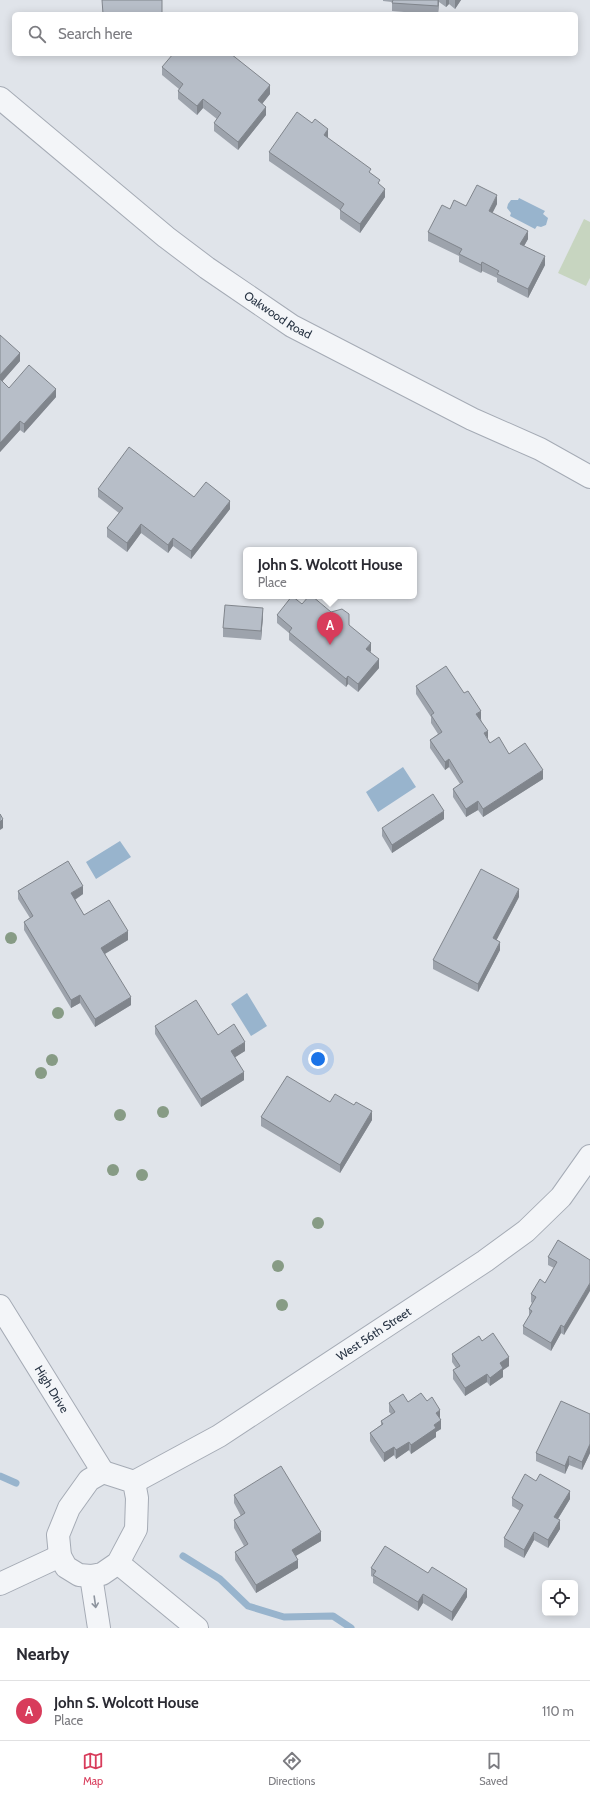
<!DOCTYPE html>
<style>
body{margin:0;font-family:Cabin,sans-serif;background:#f7f7f7;color:#2b2b33}
.controls{position:absolute;right:12px;bottom:12px;display:grid;overflow:hidden;border-radius:6px;box-shadow:0 2px 10px #0003}
.controls button{width:36px;height:36px;display:grid;place-items:center;padding:0;border:0;border-bottom:1px solid #e1e1e2;background:#fff;color:#2b2b33;font:20px sans-serif}
.you{position:absolute;left:318px;top:1059px;width:14px;height:14px;margin:-10px;border:3px solid #fff;border-radius:50%;background:#1a73e8;box-shadow:0 0 0 6px #1a73e833}
.badge{display:grid;place-items:center;width:26px;height:26px;border-radius:50%;background:#d83c5b;color:#fff;font-size:13px;font-weight:700}
.pin{position:absolute;translate:-50% -33px;filter:drop-shadow(0 1px 2px #0008)}
.pin::after{content:'';position:absolute;top:21px;width:14px;height:12px;background:inherit;clip-path:polygon(0 0,100% 0,50% 100%)}
.popup{position:absolute;left:243px;top:547px;width:174px;height:52px;box-sizing:border-box;display:grid;place-content:center;border-radius:6px;background:#fff;filter:drop-shadow(0 1px 3px #0005);font-size:13px;white-space:nowrap;color:#7c7c81}
.popup b{font-size:15px;color:#2b2b33}
.popup::after{content:'';position:absolute;left:50%;top:100%;margin-left:-8px;border:8px solid transparent;border-top-color:#fff}
.list{margin:0;padding:0;list-style:none}
h2{display:flex;justify-content:space-between;align-items:center;height:52px;margin:0;padding:0 16px;font-size:17px}
h2 small{font-size:13px;font-weight:400;color:#7c7c81}
.list li{display:grid;grid-template-columns:26px 1fr auto;gap:12px;align-items:center;box-sizing:border-box;height:60px;padding:0 16px;border-top:1px solid #e1e1e2}
.list b{display:block;font-size:15px;white-space:nowrap}
.list p{margin:0;font-size:13px;white-space:nowrap;color:#7c7c81}
.list em{font-size:13px;font-style:normal;color:#7c7c81}
.icon{flex:none;width:22px;height:22px;fill:none;stroke:currentColor;stroke-width:2;stroke-linecap:round;stroke-linejoin:round}
.map{position:relative;flex:none;width:590px;height:1628px;overflow:hidden}
.search{position:absolute;background:#fff;box-shadow:0 2px 10px #0003;left:12px;right:12px;top:12px;height:44px;display:flex;align-items:center;gap:10px;box-sizing:border-box;padding:0 14px;border-radius:6px;color:#7c7c81;font-size:15px}
.sheet{height:112px;background:#fff}
nav{display:flex;justify-content:space-around;align-items:center;box-sizing:border-box;height:56px;border-top:1px solid #e1e1e2;background:#fff;font-size:11px;color:#7c7c81}
nav a{display:grid;justify-items:center;gap:2px}
nav .on{color:#d83c5b}
.map>svg:first-child{display:block}
.green{fill:#c7d5c0}
.water{fill:#98b4cd}
.lines{fill:none;stroke-linecap:round;stroke-linejoin:round}
.stream{stroke:#98b4cd;stroke-width:7}
.minor-casing{stroke:#a5abb5;stroke-width:24}
.minor{stroke:#f3f5f8;stroke-width:22}
.tree{fill:#879b85}
.wall{fill:#9da3ac}
.shaded-wall{fill:#80858c}
.building{fill:#b7bec8;stroke:#80858c}
.oneway{stroke:#8d949e}
.labels{text-anchor:middle;stroke-width:3;stroke-linejoin:round;paint-order:stroke}
.street-label{font-size:12px;fill:#273343;stroke:#f0f3f7}
</style>
<div class="map">
<svg width="590" height="1628" viewBox="0 0 590 1628">
<rect width="100%" height="100%" fill="#e0e4ea"/>
<!-- green -->
<path class="green" d="M584 219 590 222V278L586 286 558 273Z"/>
<!-- water -->
<path class="water" d="M519 198 545 211 543 214 548 218 546 225 541 227 537 226 535 229 510 216 511 213 507 208 508 204 511 200H518Z
M403 767 416 787 378 812 366 792Z
M120 841 131 857 96 879 86 862Z
M247 993 267 1026 251 1036 231 1004Z"/>
<g class="lines">
<!-- stream -->
<path class="stream" d="M0 1476 16 1483
M183 1556 220 1579 248 1606 284 1617 333 1616 351 1628"/>
<!-- minor casing -->
<g class="minor-casing">
<g id="minor">
<path id="s1" d="M0 98 166 237 207 268 292 326 472 419 540 449 590 477"/>
<path id="s2" d="M0 1306 103 1472"/>
<path d="M103 1472 134 1482 137 1498 136 1529 118 1563 102 1574 91 1576 79 1575 66 1567 60 1556 58 1535 69 1508 89 1480Z"/>
<path id="s3" d="M134 1482 219 1436 485 1261 526 1231 561 1197 590 1156"/>
<path d="M118 1563 197 1628"/>
<path d="M91 1576 99 1628"/>
<path d="M0 1584 60 1556"/>
</g>
</g>
<!-- minor -->
<use href="#minor" class="minor"/>
</g>
<!-- trees -->
<g class="tree">
<circle cx="11" cy="938" r="6"/>
<circle cx="58" cy="1013" r="6"/>
<circle cx="52" cy="1060" r="6"/>
<circle cx="41" cy="1073" r="6"/>
<circle cx="163" cy="1112" r="6"/>
<circle cx="120" cy="1115" r="6"/>
<circle cx="113" cy="1170" r="6"/>
<circle cx="142" cy="1175" r="6"/>
<circle cx="318" cy="1223" r="6"/>
<circle cx="278" cy="1266" r="6"/>
<circle cx="282" cy="1305" r="6"/>
</g>
<!-- wall -->
<path class="wall" d="M383 0H461L455 9 449 4 446 7 439 2 438 14H428L392 11V2L383 1Z
M232 54 270 94 262 104 266 115 238 150 214 131V123L217 119 203 108 197 115 178 99V91L179 89 162 75V67L197 55Z
M328 137V138L371 174 380 185 385 197 360 233 340 219V210L269 161V152Z
M497 204 492 213 528 239 524 246 545 265 528 298 497 282V278L482 271 481 273 459 262V256L428 241V232L450 209 466 206Z
M0 335 20 361 2 381 9 388 56 397 24 433 20 430 0 452Z
M98 489 194 497 230 509 191 559 173 546 168 553 141 533 127 552 107 537V528L119 513 98 497Z
M302 604 331 612 349 625 371 651 370 652 379 668 358 692 348 684 346 687 289 640V633L277 623V615Z
M263 616 261 640 223 637V628Z
M416 686 481 719 487 739 490 743 509 754 543 779 483 817 478 810 466 817 453 797V789L460 784 449 767 445 770 430 748V740L438 734 431 723V717L416 694Z
M444 819 392 853 382 836V828Z
M18 891 83 894 75 900 84 915 128 940 105 954 131 1005 95 1027 80 1003 71 1008 24 930V922L30 918 18 899Z
M519 897 496 940 500 950 478 992 433 969V960Z
M155 1026 218 1035 245 1051 234 1057 244 1080 201 1107 155 1034Z
M330 1102 372 1120 340 1173 261 1126V1117Z
M548 1257 590 1260 564 1335 561 1333 551 1351 523 1334V1326L529 1316V1309L532 1303 531 1302V1294L545 1283 554 1268 548 1265Z
M482 1341 509 1366 503 1370V1377L490 1386 487 1382 465 1396 453 1379V1370L456 1368 452 1362V1354Z
M427 1401 440 1418V1419L441 1429 436 1432V1437L411 1454 409 1450 396 1459 394 1455 384 1462 370 1441V1433L381 1425V1421L391 1414 389 1412V1403Z
M590 1414V1453L582 1470 569 1465 565 1474 536 1461V1453Z
M234 1495 321 1541 296 1556 298 1568 256 1593 235 1560V1552L244 1546 234 1528V1520L241 1516 234 1503Z
M512 1498 570 1499 558 1519 560 1529 548 1548 534 1540 524 1558 504 1547V1538L520 1511 512 1506Z
M371 1568 467 1597 452 1621 423 1603 418 1611 373 1583V1577L371 1576Z"/>
<!-- shaded-wall -->
<path class="shaded-wall" d="M438 0H439L438 14Z
M446 0H449V4L446 7Z
M455 0H461L455 9Z
M270 85V94L258 109V100Z
M203 99V108L197 115V106Z
M266 107V115L238 150V142Z
M328 129V137L324 144V135Z
M385 189V197L360 233V224Z
M497 195V204L489 220V211Z
M528 231V239L520 253V244Z
M545 256V265L528 298V289Z
M482 262V271L481 273V265Z
M20 353V361L0 384V375Z
M56 389V397L24 433V424Z
M20 421V430L0 452V443Z
M230 501V509L191 559V551Z
M141 524V533L127 552V543Z
M173 538V546L168 553V545Z
M263 608V616L261 640V631Z
M371 643V651L366 657V649Z
M379 659V668L358 692V684Z
M348 676V684L346 687V679Z
M481 711V719L476 722V714Z
M488 731V739L484 733Z
M449 759V767L445 770V762Z
M543 770V779L483 817V809Z
M478 801V810L466 817V809Z
M444 811V819L392 853V845Z
M3 819V828L0 830V822Z
M83 886V894L71 902V893Z
M519 889V897L493 947V938Z
M128 931V940L101 956V948Z
M500 942V950L478 992V984Z
M80 995V1003L71 1008V1000Z
M131 997V1005L95 1027V1019Z
M245 1042V1051L231 1060V1051Z
M244 1072V1080L201 1107V1099Z
M372 1111V1120L340 1173V1165Z
M590 1283V1291L564 1335V1327Z
M561 1325V1333L551 1351V1343Z
M509 1357V1366L503 1370V1377L490 1386V1378L500 1363Z
M487 1374V1382L465 1396V1388Z
M440 1410V1418L436 1421V1413Z
M441 1420V1429L436 1432V1437L411 1454V1445L434 1425Z
M409 1442V1450L396 1459V1450Z
M590 1444V1453L582 1470V1462Z
M394 1447V1455L384 1462V1453Z
M569 1456V1465L565 1474V1466Z
M570 1491V1499L554 1525V1517Z
M560 1520V1529L548 1548V1540Z
M321 1532V1541L292 1558V1550Z
M534 1532V1540L524 1558V1550Z
M298 1560V1568L256 1593V1585Z
M467 1589V1597L452 1621V1612Z
M423 1594V1603L418 1611V1602Z"/>
<!-- building -->
<path class="building" d="M102 0H162V14H103Z
M393 0H438V6L392 3Z
M173 54H197V55L198 54H231L270 85 258 100 266 107 238 142 214 123 221 113 203 99 197 106 178 91 183 84 162 67Z
M297 112 312 123 315 119 328 129 324 135 371 169 369 172 380 180 378 183 385 189 360 224 340 210 344 204 269 152Z
M477 185 497 195 489 211 528 231 520 244 545 256 528 289 497 274 499 271 482 262 481 265 459 254 462 249 428 232 442 205 450 209 454 200 466 206Z
M0 335 20 353 0 375Z
M29 365 56 389 24 424 20 421 0 443V379L9 388Z
M129 447 194 497 206 482 230 501 191 551 173 538 168 545 141 524 127 543 107 528 123 508 98 489Z
M292 596 302 604 309 596H312L331 612 342 609 349 614V625L371 643 366 649 379 659 358 684 348 676 346 679 289 632 292 628 277 615Z
M225 605 263 608 261 631 223 628Z
M446 666 464 693 468 691 481 711 476 714 488 731 484 733 490 743 499 737 509 754 525 743 543 770 483 809 478 801 466 809 453 789 463 782 449 759 445 762 430 740 442 732 431 715 434 713 416 686Z
M433 794 444 811 392 845 382 828Z
M0 814 3 819 0 822Z
M68 861 83 886 71 893 84 915 109 900 128 931 101 948 131 997 95 1019 80 995 71 1000 24 922 33 916 18 891Z
M481 869 519 889 493 938 500 942 478 984 433 960Z
M196 1000 218 1035 234 1024 245 1042 231 1051 244 1072 201 1099 155 1026Z
M287 1076 330 1102 335 1094 354 1105 356 1102 372 1111 340 1165 261 1117Z
M558 1240 590 1260V1283L564 1327 561 1325 551 1343 523 1326 532 1311 529 1309 536 1297 531 1294 540 1279 545 1283 557 1262 548 1257Z
M493 1333 509 1357 500 1363 503 1368 490 1378 487 1374 465 1388 453 1370 460 1366 452 1354 479 1336 482 1341Z
M421 1393 427 1401 432 1397 440 1410 436 1413 441 1420 434 1425 436 1428 411 1445 409 1442 396 1450 394 1447 384 1453 370 1433 383 1424 381 1421 395 1412 389 1403 403 1394 408 1402Z
M561 1401 590 1414V1444L582 1462 569 1456 565 1466 536 1453Z
M281 1466 321 1532 292 1550 298 1560 256 1585 235 1552 248 1544 234 1520 245 1513 234 1495Z
M525 1474 536 1481 540 1474 570 1491 554 1517 560 1520 548 1540 534 1532 524 1550 504 1538 523 1505 512 1498Z
M385 1546 428 1573 432 1567 467 1589 452 1612 423 1594 418 1602 373 1575 376 1571 371 1568Z"/>
<!-- one-way arrows -->
<defs><path id="oneway-shaft" d="M-6 0H5M1.5-3L5.5 0L1.5 3" fill="none" stroke-width="1.6" stroke-linecap="round" stroke-linejoin="round"/></defs>
<use class="oneway" href="#oneway-shaft" transform="translate(95 1602) rotate(82)"/>
<g class="labels">
<!-- street labels -->
<g class="street-label">
<text dy="4" stroke="none"><textPath href="#s1" startOffset="353">Oakwood Road</textPath></text>
<text dy="4" stroke="none"><textPath href="#s3" startOffset="282">West 56th Street</textPath></text>
<text dy="4" stroke="none"><textPath href="#s2" startOffset="98">High Drive</textPath></text>
</g>
</g>
</svg>
<div class="controls">
<button><svg class="icon" aria-label="locate" viewBox="0 0 24 24"><circle cx="12" cy="12" r="6"/><path d="M12 2v4M12 18v4M2 12h4M18 12h4"/></svg></button>
</div>
<div class="you"></div>
<div class="pin badge" style="left:330px;top:645px">A</div>
<div class="popup"><b>John S. Wolcott House</b>Place</div>
<div class="search"><svg class="icon" aria-label="search" viewBox="0 0 24 24"><circle cx="10" cy="10" r="6"/><path d="M15 15l6 6"/></svg>Search here</div>
</div>
<section class="sheet">
<h2>Nearby<small></small></h2>
<ul class="list">
<li><span class="badge">A</span><div><b>John S. Wolcott House</b><p>Place</p></div><em>110 m</em></li>
</ul>
</section>
<nav>
<a class="on"><svg class="icon" aria-label="map" viewBox="0 0 24 24"><path d="M3 6l6-2 6 2 6-2v14l-6 2-6-2-6 2zM9 4v14M15 6v14"/></svg>Map</a>
<a><svg class="icon" aria-label="directions" viewBox="0 0 24 24"><path d="M12 3l9 9-9 9-9-9zM9 14v-3h6M13 9l2 2-2 2"/></svg>Directions</a>
<a><svg class="icon" aria-label="saved" viewBox="0 0 24 24"><path d="M7 4h10v16l-5-4-5 4z"/></svg>Saved</a>
</nav>
